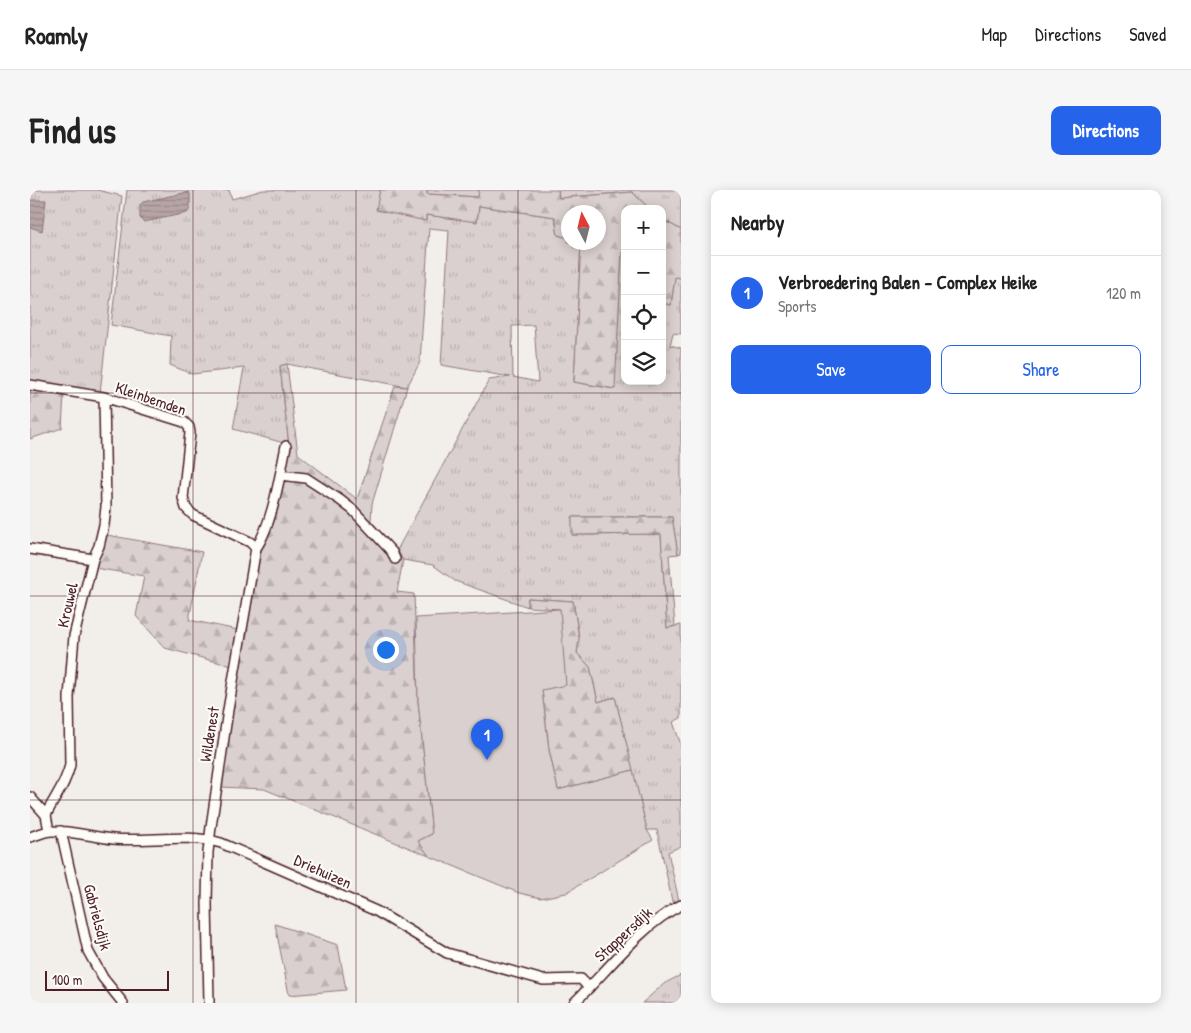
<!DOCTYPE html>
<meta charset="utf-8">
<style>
body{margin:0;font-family:"Patrick Hand",sans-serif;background:#f6f6f6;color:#222}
.controls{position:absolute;right:15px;top:15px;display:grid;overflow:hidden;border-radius:10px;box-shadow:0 2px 12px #0003}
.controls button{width:45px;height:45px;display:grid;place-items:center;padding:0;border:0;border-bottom:1px solid #e0e0e0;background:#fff;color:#222;font:25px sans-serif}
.compass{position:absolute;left:531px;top:15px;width:45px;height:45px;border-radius:50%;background:#fff;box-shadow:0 2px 12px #0003;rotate:353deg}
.scale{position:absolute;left:15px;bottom:12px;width:124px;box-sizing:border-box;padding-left:5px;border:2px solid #4a1f2b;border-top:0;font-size:14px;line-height:18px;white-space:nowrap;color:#4a1f2b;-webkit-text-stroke:4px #fdfcf7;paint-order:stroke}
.you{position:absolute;left:355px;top:459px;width:18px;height:18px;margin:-12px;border:4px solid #fff;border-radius:50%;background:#1a73e8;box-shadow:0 0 0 8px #1a73e833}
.badge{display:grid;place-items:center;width:32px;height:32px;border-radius:50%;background:#2563eb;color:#fff;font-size:16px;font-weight:700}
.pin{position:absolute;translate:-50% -41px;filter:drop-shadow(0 1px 2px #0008)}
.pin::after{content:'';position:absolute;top:26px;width:18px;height:15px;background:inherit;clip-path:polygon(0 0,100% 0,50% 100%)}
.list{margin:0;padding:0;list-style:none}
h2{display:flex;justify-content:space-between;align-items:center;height:65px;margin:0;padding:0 20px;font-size:21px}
h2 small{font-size:16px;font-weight:400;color:#767676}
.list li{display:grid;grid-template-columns:32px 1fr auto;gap:15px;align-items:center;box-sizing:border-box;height:75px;padding:0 20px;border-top:1px solid #e0e0e0}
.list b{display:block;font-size:19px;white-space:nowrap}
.list p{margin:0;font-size:16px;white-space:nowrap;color:#767676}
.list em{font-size:16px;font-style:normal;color:#767676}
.actions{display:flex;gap:10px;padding:15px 20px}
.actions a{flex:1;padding:11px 0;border:1px solid #2563eb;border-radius:10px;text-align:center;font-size:18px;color:#2563eb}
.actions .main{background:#2563eb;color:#fff}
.icon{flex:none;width:28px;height:28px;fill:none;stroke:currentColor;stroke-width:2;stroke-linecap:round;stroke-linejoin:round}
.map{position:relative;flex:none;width:651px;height:813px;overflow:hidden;border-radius:10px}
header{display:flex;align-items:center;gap:30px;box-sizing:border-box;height:70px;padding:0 25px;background:#fff;border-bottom:1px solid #e0e0e0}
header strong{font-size:24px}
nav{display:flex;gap:28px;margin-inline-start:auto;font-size:18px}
.intro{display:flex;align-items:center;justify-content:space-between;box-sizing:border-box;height:120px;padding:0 30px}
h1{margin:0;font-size:35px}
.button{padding:12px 22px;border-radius:10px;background:#2563eb;color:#fff;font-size:18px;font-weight:700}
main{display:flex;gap:30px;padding:0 30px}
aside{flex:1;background:#fff;border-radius:10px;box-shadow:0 2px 12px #0003}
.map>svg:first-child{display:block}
.grass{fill:url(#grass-tufts);stroke:#92787d;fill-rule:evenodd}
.forest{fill:url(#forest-firs);stroke:#92787d}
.park{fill:#d9d0cf;stroke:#92787d}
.water{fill:url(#water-rules);stroke:#8b6f75}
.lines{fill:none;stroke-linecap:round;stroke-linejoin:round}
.minor-casing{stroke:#4a1f2b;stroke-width:12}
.minor{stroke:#fdfcf7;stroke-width:9}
.grid{fill:none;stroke:#4a1f2b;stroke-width:1;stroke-opacity:0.55}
.labels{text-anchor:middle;stroke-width:4;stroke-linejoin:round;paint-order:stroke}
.street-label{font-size:16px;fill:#4a1f2b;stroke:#fdfcf7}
</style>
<header>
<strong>Roamly</strong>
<nav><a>Map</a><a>Directions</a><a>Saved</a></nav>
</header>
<div class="intro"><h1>Find us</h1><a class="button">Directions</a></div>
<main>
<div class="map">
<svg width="651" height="813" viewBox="0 0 651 813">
<defs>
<pattern id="grass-tufts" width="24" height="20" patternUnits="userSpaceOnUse" patternTransform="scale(1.25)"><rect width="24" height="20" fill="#d9d0cf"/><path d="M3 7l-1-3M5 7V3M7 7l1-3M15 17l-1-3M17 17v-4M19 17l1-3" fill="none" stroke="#bcb2b2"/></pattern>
<pattern id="forest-firs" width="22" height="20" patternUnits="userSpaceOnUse" patternTransform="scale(1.25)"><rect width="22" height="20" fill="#d9d0cf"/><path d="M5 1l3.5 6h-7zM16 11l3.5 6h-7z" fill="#bcb2b2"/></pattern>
<pattern id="water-rules" width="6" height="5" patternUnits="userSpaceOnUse" patternTransform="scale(1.25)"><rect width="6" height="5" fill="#b7a5a6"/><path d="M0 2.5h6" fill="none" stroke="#978687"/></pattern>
</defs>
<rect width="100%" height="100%" fill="#f2efeb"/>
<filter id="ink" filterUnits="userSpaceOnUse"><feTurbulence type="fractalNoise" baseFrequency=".02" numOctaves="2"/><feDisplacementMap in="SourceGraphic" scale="10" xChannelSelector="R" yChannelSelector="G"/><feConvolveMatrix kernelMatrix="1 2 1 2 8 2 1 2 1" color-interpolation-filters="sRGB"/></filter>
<g filter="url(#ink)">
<!-- grass -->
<path class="grass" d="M0 0H67L92 6 70 203 0 190Z
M97 0H199L202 9 233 0H350L347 20 396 30V25L447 31 449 16 525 27 528 45 538 48V52L551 53 544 192 584 199 592 62 595 63V191H632V113L641 115 645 86 651 88V144L643 143 640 155 651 158V363L648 364 642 327H542L543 345 631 344 637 438 651 435V528L643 532 651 555V656L638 662 649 711H642L627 640H617L585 507 568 512 560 477 547 463 549 447 543 411 498 408V417L425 391 403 375 373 370 367 360 459 190 480 187 411 175 419 40 399 38 390 172 377 197 257 174 250 176 259 256 254 253 203 239 214 178 162 184 140 175 141 146 81 135ZM504 135 508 192 483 187 482 136Z
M397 0H449V7L397 4Z
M528 0H651V40L632 29V19H620L602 2 529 8Z
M651 785V813H612L635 793Z"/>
<!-- forest -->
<path class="forest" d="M350 0H397V4L448 7 449 0H528L529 8 602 2 620 19H595V63L592 62 585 199 544 192 551 53 568 52V22H538V48L528 45 525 27 449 16 447 32 396 25V31L346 20Z
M632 29 651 40V88L645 87 641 115 632 113Z
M257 174 268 264 327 309 365 196 377 197 342 314 341 331 367 360 373 370 367 402 384 404 388 511 402 644 388 651 399 666 234 599 189 597 201 514 231 361 251 292 259 256 250 176Z
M0 197 34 204 32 238 0 249Z
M542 327H642L648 364 639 365 645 436 637 438 631 344 542 345Z
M77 345 172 362 159 430 208 440 202 476 135 458 106 426 114 386 64 378Z
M498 408 543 411 549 448 547 463 560 477 568 512 585 507 603 580 528 600 519 560 512 500 530 419 498 417Z
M245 734 308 755 316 800 259 805Z"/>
<!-- park -->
<path class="park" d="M530 419 536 495 512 500 519 560 528 600 603 580 617 640 623 650 536 703 511 708 489 703 399 666 388 651 402 644 388 511 386 428Z"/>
<!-- water -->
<path class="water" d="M158 2 160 4V19L157 23 114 32 110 28V15L113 12Z
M0 10H16L12 41 0 37Z"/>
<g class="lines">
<!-- minor casing -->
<g class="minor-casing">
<path id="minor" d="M0 195 74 207 154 232 159 237 160 243 153 308 156 318 163 325 220 352 226 358
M250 285 276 288 310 310 323 320 362 362 365 369
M0 359 63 369
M0 607 16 625 19 641
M16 625C24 608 36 594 40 575L39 507 44 446 63 369 69 356 74 335 76 317 74 207
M31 641 58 761 73 788 93 813
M0 647C7 645 15 641 22 641 43 641 63 647 83 649 119 652 156 643 191 653L346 721 417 763 513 790 551 789 559 798
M179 813 177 714 178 662 181 637 198 520 226 358C242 335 250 285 256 256
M544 813C576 782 611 735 651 715"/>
</g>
<!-- minor -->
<use href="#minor" class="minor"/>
</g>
</g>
<!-- grid -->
<path class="grid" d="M163 0V813M326 0V813M488 0V813M0 203H651M0 406H651M0 610H651"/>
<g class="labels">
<!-- street labels -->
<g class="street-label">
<text transform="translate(121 208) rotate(19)" y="6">Kleinbemden</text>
<text transform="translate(37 415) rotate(-77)" y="6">Krouwel</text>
<text transform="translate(179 544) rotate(-81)" y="6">Wildenest</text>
<text transform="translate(293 681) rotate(24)" y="6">Driehuizen</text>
<text transform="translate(68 727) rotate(75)" y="6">Gabrielsdijk</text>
<text transform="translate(593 744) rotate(-43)" y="6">Stappersdijk</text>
</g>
</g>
</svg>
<div class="controls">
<button>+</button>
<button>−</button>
<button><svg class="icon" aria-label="locate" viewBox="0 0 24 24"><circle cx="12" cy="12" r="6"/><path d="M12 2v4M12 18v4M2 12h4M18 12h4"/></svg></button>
<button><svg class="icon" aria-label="layers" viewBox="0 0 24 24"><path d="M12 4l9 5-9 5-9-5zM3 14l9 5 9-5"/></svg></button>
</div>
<svg class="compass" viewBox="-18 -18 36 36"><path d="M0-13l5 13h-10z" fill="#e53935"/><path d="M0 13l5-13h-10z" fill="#767676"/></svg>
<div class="scale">100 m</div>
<div class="you"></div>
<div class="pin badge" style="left:457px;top:570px">1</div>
</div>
<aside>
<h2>Nearby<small></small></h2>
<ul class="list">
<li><span class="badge">1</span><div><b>Verbroedering Balen - Complex Heike</b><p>Sports</p></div><em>120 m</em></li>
</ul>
<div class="actions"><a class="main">Save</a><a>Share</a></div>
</aside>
</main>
